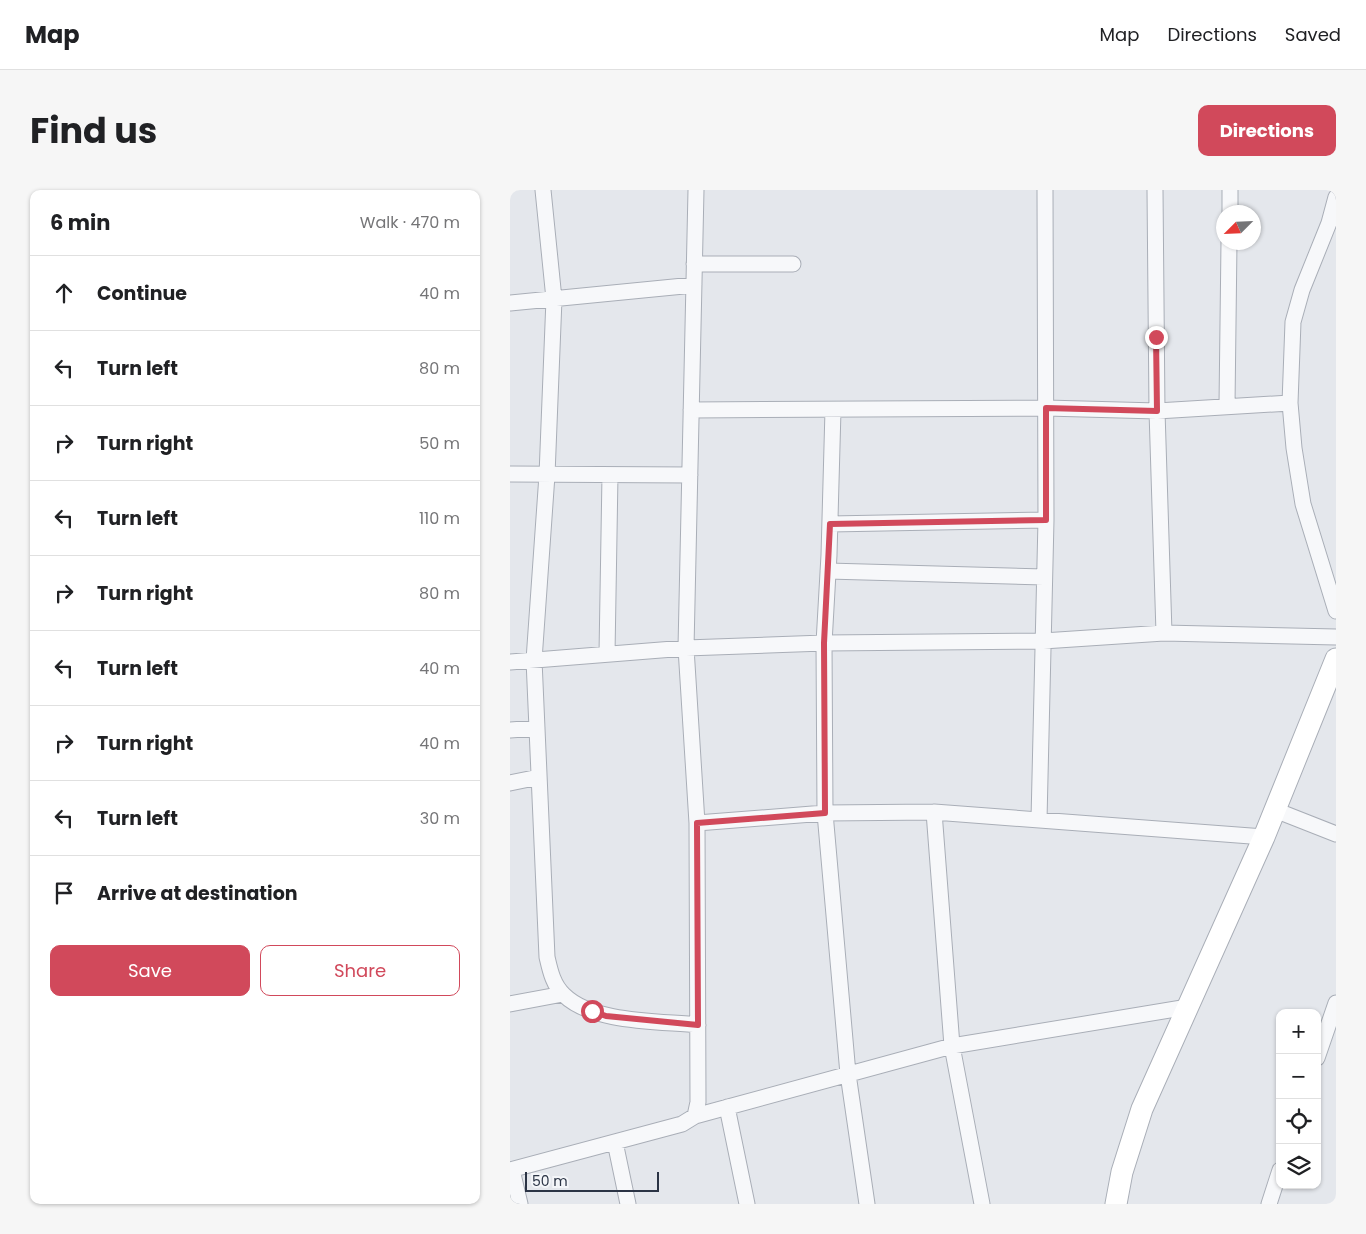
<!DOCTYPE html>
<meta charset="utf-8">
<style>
body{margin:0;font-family:Poppins,sans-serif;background:#f6f6f6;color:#202124}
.controls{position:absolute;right:15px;bottom:15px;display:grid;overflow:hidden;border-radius:10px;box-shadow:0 1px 4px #0004}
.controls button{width:45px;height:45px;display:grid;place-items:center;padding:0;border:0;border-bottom:1px solid #e0e0e0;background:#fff;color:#202124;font:25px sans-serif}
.compass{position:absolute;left:706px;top:15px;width:45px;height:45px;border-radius:50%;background:#fff;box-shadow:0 1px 4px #0004;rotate:246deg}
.scale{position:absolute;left:15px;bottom:12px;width:134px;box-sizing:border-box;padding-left:5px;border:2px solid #2b3445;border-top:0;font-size:14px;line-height:18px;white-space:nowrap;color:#2b3445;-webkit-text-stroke:4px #f4f6f9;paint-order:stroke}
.stop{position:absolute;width:15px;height:15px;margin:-11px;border:4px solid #d1495b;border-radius:50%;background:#fff}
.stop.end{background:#d1495b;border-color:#fff;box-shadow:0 1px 5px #0008}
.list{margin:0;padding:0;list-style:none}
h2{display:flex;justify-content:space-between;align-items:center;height:65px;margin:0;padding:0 20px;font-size:21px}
h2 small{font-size:16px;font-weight:400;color:#757577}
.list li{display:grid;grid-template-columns:32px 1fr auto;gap:15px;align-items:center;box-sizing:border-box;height:75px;padding:0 20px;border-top:1px solid #e0e0e0}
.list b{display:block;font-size:19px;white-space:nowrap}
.list em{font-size:16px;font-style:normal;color:#757577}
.actions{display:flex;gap:10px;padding:15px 20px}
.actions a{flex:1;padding:11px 0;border:1px solid #d1495b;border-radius:10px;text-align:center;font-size:18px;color:#d1495b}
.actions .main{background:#d1495b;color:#fff}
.icon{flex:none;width:28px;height:28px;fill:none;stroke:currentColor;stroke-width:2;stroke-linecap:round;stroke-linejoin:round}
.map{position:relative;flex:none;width:826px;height:1014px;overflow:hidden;border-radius:10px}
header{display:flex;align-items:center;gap:30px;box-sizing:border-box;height:70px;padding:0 25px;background:#fff;border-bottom:1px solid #e0e0e0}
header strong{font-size:24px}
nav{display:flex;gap:28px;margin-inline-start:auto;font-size:18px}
.intro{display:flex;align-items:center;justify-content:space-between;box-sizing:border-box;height:120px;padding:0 30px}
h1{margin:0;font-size:35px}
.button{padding:12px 22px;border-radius:10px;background:#d1495b;color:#fff;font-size:18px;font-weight:700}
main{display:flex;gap:30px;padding:0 30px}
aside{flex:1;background:#fff;border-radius:10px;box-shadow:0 1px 4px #0004}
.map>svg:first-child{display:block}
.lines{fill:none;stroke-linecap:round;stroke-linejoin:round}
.street-casing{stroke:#a9aeb7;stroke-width:17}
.secondary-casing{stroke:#a9aeb7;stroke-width:23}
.street{stroke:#f7f8fa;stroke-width:15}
.secondary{stroke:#fff;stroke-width:21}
.route{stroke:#d1495b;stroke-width:6}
</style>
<header>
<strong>Map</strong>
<nav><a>Map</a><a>Directions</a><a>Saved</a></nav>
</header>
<div class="intro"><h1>Find us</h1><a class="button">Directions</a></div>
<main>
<aside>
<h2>6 min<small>Walk · 470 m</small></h2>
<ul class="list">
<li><svg class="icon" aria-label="ahead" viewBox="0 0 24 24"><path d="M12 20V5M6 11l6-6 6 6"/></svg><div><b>Continue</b></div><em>40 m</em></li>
<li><svg class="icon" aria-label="left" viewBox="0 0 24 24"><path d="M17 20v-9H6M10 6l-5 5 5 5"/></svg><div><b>Turn left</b></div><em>80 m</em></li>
<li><svg class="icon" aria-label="right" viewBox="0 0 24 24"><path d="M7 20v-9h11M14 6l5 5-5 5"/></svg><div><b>Turn right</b></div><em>50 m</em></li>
<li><svg class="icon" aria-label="left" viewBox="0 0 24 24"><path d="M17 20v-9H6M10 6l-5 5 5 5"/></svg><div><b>Turn left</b></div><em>110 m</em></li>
<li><svg class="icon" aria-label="right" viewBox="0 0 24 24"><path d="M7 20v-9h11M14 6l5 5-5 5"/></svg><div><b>Turn right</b></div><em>80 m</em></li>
<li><svg class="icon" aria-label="left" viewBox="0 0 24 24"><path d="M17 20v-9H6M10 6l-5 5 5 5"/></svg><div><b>Turn left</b></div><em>40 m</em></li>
<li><svg class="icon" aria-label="right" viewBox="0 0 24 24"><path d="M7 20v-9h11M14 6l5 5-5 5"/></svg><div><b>Turn right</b></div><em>40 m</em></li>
<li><svg class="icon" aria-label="left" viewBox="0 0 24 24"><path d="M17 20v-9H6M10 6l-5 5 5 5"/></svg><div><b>Turn left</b></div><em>30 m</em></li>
<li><svg class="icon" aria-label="arrive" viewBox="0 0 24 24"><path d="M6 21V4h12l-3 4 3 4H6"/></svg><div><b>Arrive at destination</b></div></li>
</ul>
<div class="actions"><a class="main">Save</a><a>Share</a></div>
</aside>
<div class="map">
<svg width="826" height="1014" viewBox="0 0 826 1014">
<rect width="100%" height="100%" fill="#e4e7ec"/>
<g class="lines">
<!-- street casing -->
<g class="street-casing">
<path id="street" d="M33 0 44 109 37 285 24 470 37 767C40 780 43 795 54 805 82 833 150 831 188 835
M645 0 647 221 654 443
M826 7 819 33 792 100 783 132 780 213 784 258 793 314 826 421
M720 22V0
M184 74H283
M0 113 184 95
M717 215 719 52
M181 220 536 218 647 221 780 213
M323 220 319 365 314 453 315 623 338 884 357 1014
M0 284 180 285
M320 334 536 330
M318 381 534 387
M97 464 100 285
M0 472 176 458 314 453 533 451 654 443 826 447
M0 540 27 538
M0 593 29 587
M765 620 826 644
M424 622 442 856 472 1014
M529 630 536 330 535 0
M187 633 315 623 424 622 754 647
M0 814 53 804
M807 868 826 813
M217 917 237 1014
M185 926 442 856 678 817
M105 952 118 1014
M0 980 172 934 185 926 188 912 187 633 176 458 186 0
M2 980 10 1014
M759 1014 770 980"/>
</g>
<!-- secondary casing -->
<g class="secondary-casing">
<path id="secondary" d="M606 1014 612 982 632 919 754 647 826 469"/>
</g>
<!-- street -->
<use href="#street" class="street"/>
<!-- secondary -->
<use href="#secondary" class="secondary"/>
</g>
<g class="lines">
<!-- route -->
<path class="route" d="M82 821 96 826 188 835 187 633 315 623 314 453 320 334 536 330V218L647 221 646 147"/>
</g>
</svg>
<div class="controls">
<button>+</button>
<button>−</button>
<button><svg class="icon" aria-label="locate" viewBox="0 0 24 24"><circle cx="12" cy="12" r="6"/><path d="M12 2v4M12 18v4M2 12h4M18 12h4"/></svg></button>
<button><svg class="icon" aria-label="layers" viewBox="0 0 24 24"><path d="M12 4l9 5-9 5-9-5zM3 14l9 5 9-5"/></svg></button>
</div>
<svg class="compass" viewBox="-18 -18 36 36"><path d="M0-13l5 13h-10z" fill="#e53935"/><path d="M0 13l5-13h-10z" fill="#757577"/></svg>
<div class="scale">50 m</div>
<div class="stop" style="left:82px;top:821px"></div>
<div class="stop end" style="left:646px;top:147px"></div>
</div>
</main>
